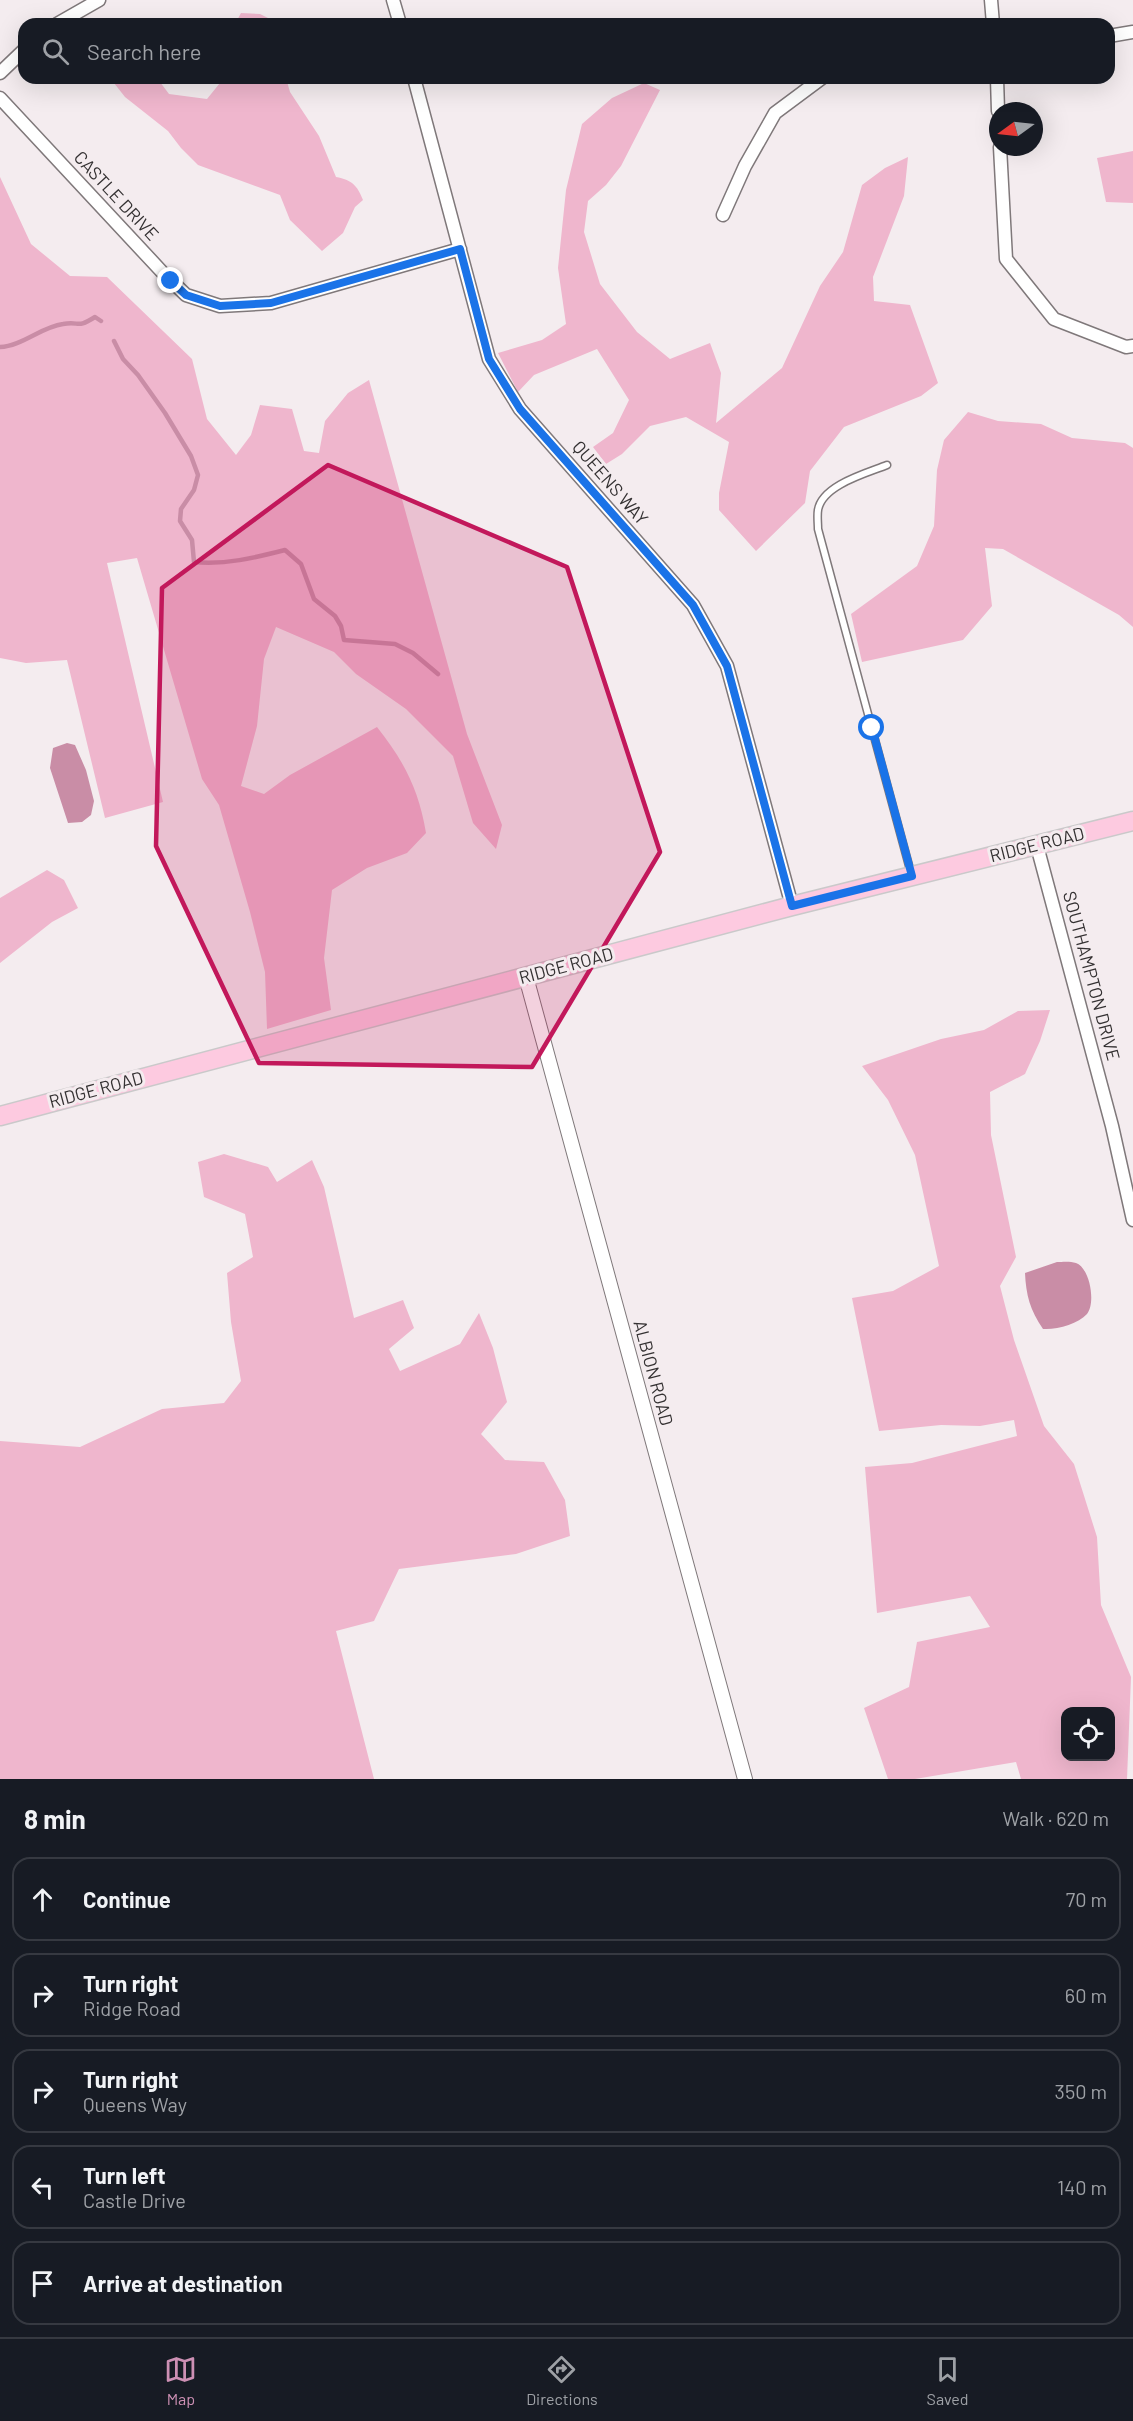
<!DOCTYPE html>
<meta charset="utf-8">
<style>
body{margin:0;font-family:Barlow,sans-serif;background:#20242c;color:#f1f3f6}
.controls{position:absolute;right:18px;bottom:18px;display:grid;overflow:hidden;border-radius:12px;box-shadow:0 6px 24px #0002}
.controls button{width:54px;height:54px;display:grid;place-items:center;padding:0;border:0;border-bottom:2px solid #363941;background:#171b24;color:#f1f3f6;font:30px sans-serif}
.compass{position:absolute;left:989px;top:102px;width:54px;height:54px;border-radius:50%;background:#171b24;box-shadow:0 6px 24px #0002;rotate:255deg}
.stop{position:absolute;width:18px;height:18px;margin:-14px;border:4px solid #1a73e8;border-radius:50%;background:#fff}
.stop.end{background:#1a73e8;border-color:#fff;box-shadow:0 2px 6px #0008}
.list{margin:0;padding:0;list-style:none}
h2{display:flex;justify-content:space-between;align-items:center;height:78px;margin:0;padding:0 24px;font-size:26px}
h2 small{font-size:20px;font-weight:400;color:#9ea1a6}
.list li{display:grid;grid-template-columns:39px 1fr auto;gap:18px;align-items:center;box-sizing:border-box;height:84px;margin:0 12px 12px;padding:0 12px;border:2px solid #363941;border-radius:18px}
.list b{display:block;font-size:22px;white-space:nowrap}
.list p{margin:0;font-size:20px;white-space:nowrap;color:#9ea1a6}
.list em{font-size:20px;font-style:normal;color:#9ea1a6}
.icon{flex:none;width:33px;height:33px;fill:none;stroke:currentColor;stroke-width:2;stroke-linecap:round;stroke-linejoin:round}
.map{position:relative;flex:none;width:1133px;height:1779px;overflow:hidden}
.search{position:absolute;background:#171b24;box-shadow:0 6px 24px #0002;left:18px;right:18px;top:18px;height:66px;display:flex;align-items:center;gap:15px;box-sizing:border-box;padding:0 21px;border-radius:18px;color:#9ea1a6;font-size:22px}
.sheet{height:558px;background:#171b24}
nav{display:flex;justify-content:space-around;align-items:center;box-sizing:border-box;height:84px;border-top:2px solid #363941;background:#171b24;font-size:16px;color:#9ea1a6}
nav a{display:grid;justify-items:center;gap:3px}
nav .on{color:#cd90b4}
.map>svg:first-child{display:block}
.green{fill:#efb6cd;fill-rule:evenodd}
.water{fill:#c98da6}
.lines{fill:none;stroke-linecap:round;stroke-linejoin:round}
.stream{stroke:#c98da6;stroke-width:4.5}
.service-casing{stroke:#7f787a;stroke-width:9}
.minor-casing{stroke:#7f787a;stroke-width:15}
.tertiary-casing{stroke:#7f787a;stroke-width:16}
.primary-casing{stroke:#cac9ca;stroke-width:21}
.service{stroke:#fff;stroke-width:6}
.minor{stroke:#fff;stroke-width:12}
.tertiary{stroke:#fff;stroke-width:14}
.primary{stroke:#fdcae0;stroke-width:18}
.route{stroke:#1a73e8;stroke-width:8}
.marked{fill:#c2185b;fill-opacity:0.2;stroke:#c2185b;stroke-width:4.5;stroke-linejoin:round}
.labels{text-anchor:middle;stroke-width:6;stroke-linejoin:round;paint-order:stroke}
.street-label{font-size:18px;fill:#343132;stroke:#f4ecef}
</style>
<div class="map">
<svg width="1133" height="1779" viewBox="0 0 1133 1779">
<rect width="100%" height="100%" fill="#f4ecef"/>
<!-- green -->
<path class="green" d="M241 13 260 14 280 24H235Z
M110 78H157L169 94 207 99 224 78H286L290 92 319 136 336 177C352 180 357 185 363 200L355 207 343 233 322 251 290 220 280 195 198 165 181 148 168 131 125 97Z
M644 83 660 90 621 166 606 185 588 201 584 232 600 284 637 332 670 359 710 343 721 373 716 423 782 368 820 286 843 252 862 185 885 168 908 157 904 196 873 277 874 301 910 305 938 383 921 396 844 427 810 471 805 503 756 551 719 510V493L729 442 686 417 650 426 622 454 606 464 593 447 613 433 629 400 597 349 534 375 518 392 498 353 542 340 566 324 558 268 566 190 582 124 612 98Z
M1133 151V203L1106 202 1097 158Z
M0 177 31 244 70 276 107 277 192 359 207 419 236 455 251 435 260 405 292 409 304 451 319 453 325 421 348 393 369 380 467 734 502 825 496 849 473 823 453 756 406 709 356 674 334 652 276 627 264 659 257 726 241 786 264 794 290 775 377 727C404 761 419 790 426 833L407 853 367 868 332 890 324 958 331 1010 267 1029 265 972 250 912 219 805 202 779 137 558 107 563 163 802 105 818 67 660 26 663 0 658Z
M968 412 998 421 1041 424 1072 438 1125 443 1133 448V627L1119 615 1003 549 985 548 992 606 963 640 862 662 851 614 917 566 934 526 937 470 944 440Z
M47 870 64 880 78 908 52 922 0 963V898Z
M1050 1010 1040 1041 1025 1074 990 1092 991 1135 1016 1257 1000 1286 1014 1340 1044 1426 1074 1464 1097 1537 1101 1605 1131 1677 1127 1779H1021L1016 1762 915 1779H888L864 1708 909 1687 917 1642 990 1627 970 1596 877 1613 865 1467 912 1463 1017 1436 1014 1420 980 1426 941 1425 879 1431 852 1298 893 1291 939 1266 915 1155 888 1100 862 1066 941 1039 984 1030 1018 1011ZM1066 1712H1110V1756H1066Z
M224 1154 268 1167 277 1182 312 1160 324 1187 354 1318 403 1300 414 1328 389 1349 400 1371 460 1344 479 1313 493 1348 507 1402 481 1434 505 1460 544 1462 565 1500 570 1536 516 1554 399 1569 374 1621 336 1631 374 1779H0V1441L80 1447 162 1409 224 1403 241 1381 231 1322 227 1273 253 1257 245 1214 204 1197 198 1162Z"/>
<!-- water -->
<path class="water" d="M67 743 75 745 86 770 94 801 91 815 82 822 68 823 50 768 53 748Z
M1057 1262C1062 1262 1070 1261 1076 1263 1090 1268 1096 1303 1087 1314 1078 1324 1057 1330 1043 1329 1030 1310 1026 1295 1025 1273Z"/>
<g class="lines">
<!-- stream -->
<path class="stream" d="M114 341 123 359 138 375 165 413 191 456 198 475 194 490 181 509 180 521 192 540 194 562C225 565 254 558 285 550L301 564 314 599 335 616 341 626 344 640 395 644 413 653 438 674
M0 347C22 346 41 327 63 324 81 321 76 329 95 317L101 321"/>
<!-- service casing -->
<g class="service-casing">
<path id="service" d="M887 465C867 473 822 485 818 510 817 516 818 523 818 529L911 873"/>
</g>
<!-- minor casing -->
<g class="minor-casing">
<path id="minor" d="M393 0 400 24
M991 0 993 24
M57 24 99 0
M1109 36 1133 32
M0 73 24 50
M414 78 489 359 520 409 693 605 727 666 792 906
M997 78 998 111
M0 98 163 273 186 295 220 306 271 303 460 249
M1000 147 1006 259 1054 319 1126 347 1133 346
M723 215 745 166 775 113 822 78
M1037 846 1112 1126 1133 1220"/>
</g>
<!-- tertiary casing -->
<g class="tertiary-casing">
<path id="tertiary" d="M526 977 745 1779"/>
</g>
<!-- primary casing -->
<g class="primary-casing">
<path id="primary" d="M0 1116 792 906 1133 821"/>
</g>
<!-- service -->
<use href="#service" class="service"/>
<!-- minor -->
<use href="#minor" class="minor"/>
<!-- tertiary -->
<use href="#tertiary" class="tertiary"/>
<!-- primary -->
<use href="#primary" class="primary"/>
</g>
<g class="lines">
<!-- route -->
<path class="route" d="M171 281 186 295 220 306 271 303 460 249 489 359 520 409 693 605 727 666 792 906 912 876 872 728"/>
</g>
<!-- marked area -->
<path class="marked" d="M328 465 567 567 660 852 532 1067 259 1063 156 846 162 588Z"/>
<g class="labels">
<!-- street labels -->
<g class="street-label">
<text transform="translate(116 196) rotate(47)" y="6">CASTLE DRIVE</text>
<text transform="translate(610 483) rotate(49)" y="6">QUEENS WAY</text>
<text transform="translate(1037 845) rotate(-14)" y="6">RIDGE ROAD</text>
<text transform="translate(566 966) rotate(-15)" y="6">RIDGE ROAD</text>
<text transform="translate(1091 976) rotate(75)" y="6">SOUTHAMPTON DRIVE</text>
<text transform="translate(96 1090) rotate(-15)" y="6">RIDGE ROAD</text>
<text transform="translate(653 1373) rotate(75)" y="6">ALBION ROAD</text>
</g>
</g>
</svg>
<div class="controls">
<button><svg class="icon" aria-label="locate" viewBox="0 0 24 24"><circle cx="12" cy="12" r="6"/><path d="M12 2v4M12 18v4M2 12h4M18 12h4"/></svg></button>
</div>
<svg class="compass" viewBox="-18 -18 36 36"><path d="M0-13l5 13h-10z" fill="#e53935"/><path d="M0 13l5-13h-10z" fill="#9ea1a6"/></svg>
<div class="stop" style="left:872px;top:728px"></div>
<div class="stop end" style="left:171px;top:281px"></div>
<div class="search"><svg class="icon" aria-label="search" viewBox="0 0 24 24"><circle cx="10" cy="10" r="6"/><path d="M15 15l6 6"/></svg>Search here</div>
</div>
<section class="sheet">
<h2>8 min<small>Walk · 620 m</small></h2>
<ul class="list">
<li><svg class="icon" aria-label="ahead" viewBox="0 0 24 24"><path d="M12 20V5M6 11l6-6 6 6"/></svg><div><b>Continue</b></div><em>70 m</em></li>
<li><svg class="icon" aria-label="right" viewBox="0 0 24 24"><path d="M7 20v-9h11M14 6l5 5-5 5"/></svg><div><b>Turn right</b><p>Ridge Road</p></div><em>60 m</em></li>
<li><svg class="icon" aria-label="right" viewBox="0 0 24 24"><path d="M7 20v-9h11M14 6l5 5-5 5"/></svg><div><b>Turn right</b><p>Queens Way</p></div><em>350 m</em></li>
<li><svg class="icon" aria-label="left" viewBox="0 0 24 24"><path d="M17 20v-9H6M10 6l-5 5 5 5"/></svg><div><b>Turn left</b><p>Castle Drive</p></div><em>140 m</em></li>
<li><svg class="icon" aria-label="arrive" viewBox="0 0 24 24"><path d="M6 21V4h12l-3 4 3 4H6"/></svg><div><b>Arrive at destination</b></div></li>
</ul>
</section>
<nav>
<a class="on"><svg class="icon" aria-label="map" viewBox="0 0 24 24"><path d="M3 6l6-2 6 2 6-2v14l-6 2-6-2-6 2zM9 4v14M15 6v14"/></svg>Map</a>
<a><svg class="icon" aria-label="directions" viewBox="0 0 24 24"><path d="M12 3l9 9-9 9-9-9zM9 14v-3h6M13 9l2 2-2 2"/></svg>Directions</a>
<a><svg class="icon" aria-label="saved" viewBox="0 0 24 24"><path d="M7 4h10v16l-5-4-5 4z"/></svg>Saved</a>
</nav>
